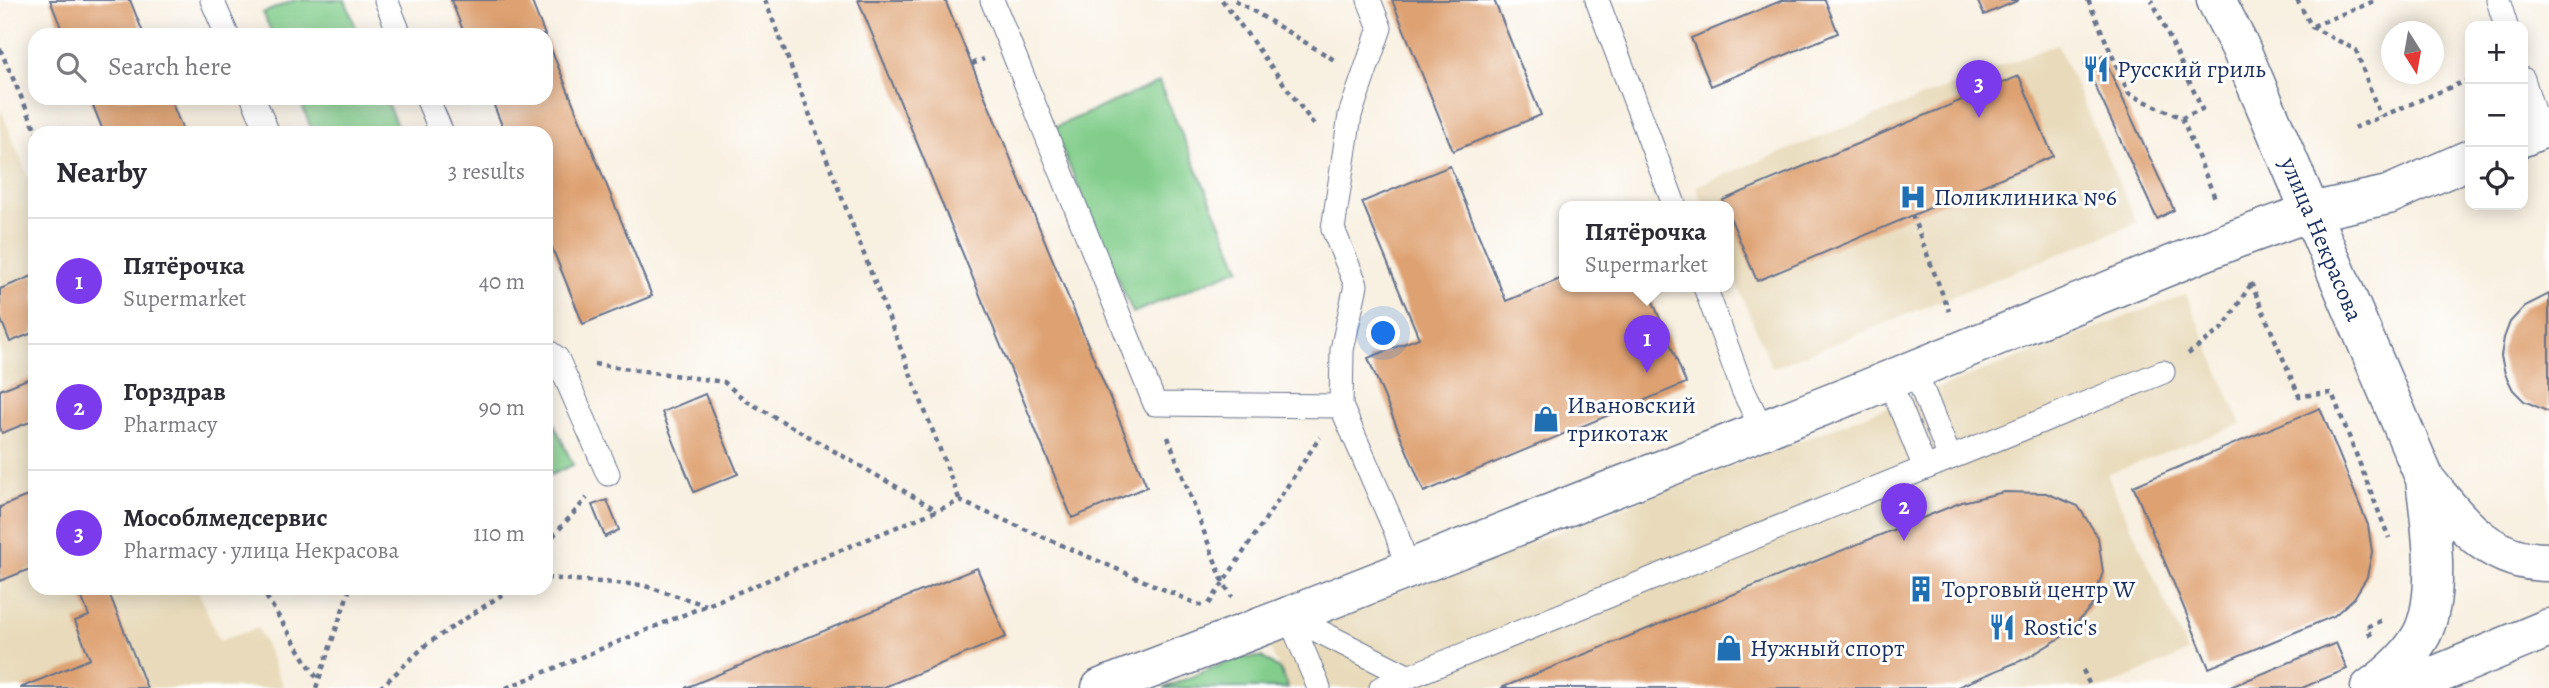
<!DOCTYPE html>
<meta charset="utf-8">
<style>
body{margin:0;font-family:Alegreya,serif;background:#f2f2f3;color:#2b2b33}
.controls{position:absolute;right:21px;top:21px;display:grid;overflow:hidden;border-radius:14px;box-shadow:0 4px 18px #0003}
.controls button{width:63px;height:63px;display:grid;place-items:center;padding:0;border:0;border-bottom:2px solid #e1e1e2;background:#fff;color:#2b2b33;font:35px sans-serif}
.compass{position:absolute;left:2381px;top:21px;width:63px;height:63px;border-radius:50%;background:#fff;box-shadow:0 4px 18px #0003;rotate:169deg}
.you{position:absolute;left:1384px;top:334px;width:24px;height:24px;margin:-18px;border:5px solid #fff;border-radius:50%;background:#1a73e8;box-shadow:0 0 0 10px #1a73e833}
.badge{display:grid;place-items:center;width:46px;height:46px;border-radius:50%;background:#7c3aed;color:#fff;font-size:23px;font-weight:700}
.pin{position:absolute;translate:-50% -58px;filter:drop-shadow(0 2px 4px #0008)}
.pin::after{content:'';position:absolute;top:37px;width:24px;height:21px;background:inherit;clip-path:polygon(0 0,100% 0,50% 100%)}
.popup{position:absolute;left:1559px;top:201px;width:175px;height:91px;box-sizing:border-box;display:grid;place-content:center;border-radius:14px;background:#fff;filter:drop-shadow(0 2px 5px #0005);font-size:23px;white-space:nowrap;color:#7c7c81}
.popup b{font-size:26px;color:#2b2b33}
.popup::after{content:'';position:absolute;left:50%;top:100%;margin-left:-14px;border:14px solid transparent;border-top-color:#fff}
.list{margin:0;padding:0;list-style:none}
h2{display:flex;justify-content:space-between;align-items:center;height:91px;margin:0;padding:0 28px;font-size:30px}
h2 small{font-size:23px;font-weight:400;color:#7c7c81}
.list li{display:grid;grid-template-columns:46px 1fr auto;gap:21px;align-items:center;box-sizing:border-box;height:126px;padding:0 28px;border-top:2px solid #e1e1e2}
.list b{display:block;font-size:26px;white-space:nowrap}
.list p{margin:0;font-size:23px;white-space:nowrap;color:#7c7c81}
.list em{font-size:23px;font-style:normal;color:#7c7c81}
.icon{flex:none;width:38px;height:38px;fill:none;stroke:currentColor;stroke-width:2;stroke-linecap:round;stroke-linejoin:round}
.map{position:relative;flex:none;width:2549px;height:688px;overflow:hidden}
.search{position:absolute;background:#fff;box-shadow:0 4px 18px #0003;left:28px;top:28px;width:525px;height:77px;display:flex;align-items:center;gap:18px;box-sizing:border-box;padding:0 24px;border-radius:21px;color:#7c7c81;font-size:26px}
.panel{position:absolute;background:#fff;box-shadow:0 4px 18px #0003;left:28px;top:126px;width:525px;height:469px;border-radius:21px}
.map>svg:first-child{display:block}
.built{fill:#e8daba}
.green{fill:#82cd8b;stroke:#4e7e74;stroke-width:2}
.building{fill:#dea171}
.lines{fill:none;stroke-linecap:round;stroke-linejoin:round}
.service-casing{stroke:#68738c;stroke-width:25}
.minor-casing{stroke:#68738c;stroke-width:41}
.tertiary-casing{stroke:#68738c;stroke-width:41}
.trunk-casing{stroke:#68738c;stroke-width:41}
.path{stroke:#68738c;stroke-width:4.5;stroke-dasharray:5 5;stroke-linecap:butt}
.service{stroke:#fff;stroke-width:23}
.minor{stroke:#fff;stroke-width:38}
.tertiary{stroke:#fff;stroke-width:38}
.trunk{stroke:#fff;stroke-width:38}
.labels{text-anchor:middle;stroke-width:6;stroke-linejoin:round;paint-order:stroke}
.poi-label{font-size:24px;fill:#1b2f5e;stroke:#fff;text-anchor:start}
.street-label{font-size:24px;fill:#1b2f5e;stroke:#fff}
</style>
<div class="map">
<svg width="2549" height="688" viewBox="0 0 2549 688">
<rect width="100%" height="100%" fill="#fff"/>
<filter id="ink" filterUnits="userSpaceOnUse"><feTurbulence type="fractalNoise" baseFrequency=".0143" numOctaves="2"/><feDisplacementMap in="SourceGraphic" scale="14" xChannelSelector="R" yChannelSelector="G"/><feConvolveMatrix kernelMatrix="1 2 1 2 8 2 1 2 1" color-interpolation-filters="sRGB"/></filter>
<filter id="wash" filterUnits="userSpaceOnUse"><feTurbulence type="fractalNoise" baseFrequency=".00686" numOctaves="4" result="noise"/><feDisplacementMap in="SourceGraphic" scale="28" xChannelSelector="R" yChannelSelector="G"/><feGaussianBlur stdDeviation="1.57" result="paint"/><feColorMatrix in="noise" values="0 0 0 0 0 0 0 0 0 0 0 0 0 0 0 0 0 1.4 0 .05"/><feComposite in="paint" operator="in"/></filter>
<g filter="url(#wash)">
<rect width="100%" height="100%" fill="#f8f0e1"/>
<!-- built -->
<path class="built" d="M2057 44 2137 223 1772 368 1729 266V207H1704L1696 186Z
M0 108 35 193V588H197L219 641 258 628 284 688H0Z
M2186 294 2241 424 2107 474 2188 652 2104 688H1288L1267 642Z"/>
<!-- green -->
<path class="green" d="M295 0H345L359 35H273L263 13Z
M1159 82 1240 268 1133 313 1053 128Z
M299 98H385L400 133H313Z
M546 406 573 465 546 477Z
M1262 657 1281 671 1288 688H1164L1237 658Z"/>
<g id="blocks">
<!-- building -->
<path class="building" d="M50 0H130L144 35H64Z
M451 0H531L545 35H465Z
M858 0H945L1147 487 1072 518Z
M1392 0H1494L1541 115 1453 151Z
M1783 0H1825L1838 33 1711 86 1691 38Z
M1977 0H2019L1984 15Z
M546 37 652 296 583 324 546 233V133H505L491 98H546Z
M2103 56 2174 210 2157 219 2085 64Z
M2019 76 2053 156 1757 281 1729 215V207H1726L1723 200Z
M90 98H170L184 133H104Z
M1450 166 1506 301 1565 277V287H1647L1686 383 1424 492 1368 358 1419 338 1362 202Z
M35 275V332L10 342 0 317V289Z
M2549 294V412L2524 401 2513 390 2505 374 2501 356 2504 338 2510 322 2525 306Z
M35 376V420L2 433 0 427V390Z
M705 394 738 474 694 492 662 412Z
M2320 408 2368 525 2372 552 2367 577 2354 598 2334 616 2209 668 2133 486Z
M2004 492 2046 493 2078 506 2098 537 2103 572 2091 607 2065 635 2027 658 1955 688H1501L1962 502Z
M35 493V567L0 581V507Z
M607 500 619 530 605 537 592 505Z
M977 568 1006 637 882 688H685Z
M78 588H107L147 688H20L90 659 75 621 89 616Z
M2336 643 2347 669 2302 688H2228Z"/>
</g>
</g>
<g filter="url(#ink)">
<use href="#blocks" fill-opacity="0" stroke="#68738c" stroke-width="2"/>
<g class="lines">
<!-- service casing -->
<g class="service-casing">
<path id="service" d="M212 0 227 35
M386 0 400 35
M992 0 1155 404 1341 406
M1369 0 1380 28 1350 115 1333 229 1356 285 1342 350 1341 406 1396 532 1408 570
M1597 0 1675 207
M2498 0 2506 26
M2523 79 2539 130 2547 137
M253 98 268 133
M427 98 442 133
M1705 287 1743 390 1762 429
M546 350 557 358 608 474
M1914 369 1950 458
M1889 380 1925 468
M1289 616 1409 677
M1289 616 1319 688
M1381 688 2163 372"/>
</g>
<!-- minor casing -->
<g class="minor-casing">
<path id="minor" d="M2523 137 2549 126
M1289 616 1857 393 2233 240 2310 212 2388 195 2470 159"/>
</g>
<!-- tertiary casing -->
<g class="tertiary-casing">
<path id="tertiary" d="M2216 0 2240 47 2425 479C2460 521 2488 563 2549 562
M1101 688 1289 616
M2370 688C2390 674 2410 656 2422 634 2442 593 2430 523 2425 479"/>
</g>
<!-- trunk casing -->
<g class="trunk-casing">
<path id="trunk" d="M2405 688 2549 628"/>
</g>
<!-- path -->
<path class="path" d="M765 0 960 501
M1222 0 1315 126
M1235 0 1336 61
M2088 0 2129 94 2182 118 2202 109 2152 0
M2297 0 2312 27 2356 50 2380 116
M2313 26 2377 0
M0 49 37 133
M972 64 984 59
M463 103 475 98
M2182 118 2215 198
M2354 128 2470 79
M1912 215 1949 311
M546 245 551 244
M2251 283 2299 396 2332 393 2389 538
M2188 354 2223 328 2251 284
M594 364 724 382 745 400 937 510
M1168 437 1223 582 1232 597
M546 544 587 498
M546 578 642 585 706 605
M261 588 318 680
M1209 604 1320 437
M2371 636 2367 627 2382 620
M2083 670 2091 688
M316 688 350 588
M380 688 427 644 503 594 508 588
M506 688 960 501 1202 606"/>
<!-- service -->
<use href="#service" class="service"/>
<!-- minor -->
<use href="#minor" class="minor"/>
<!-- tertiary -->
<use href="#tertiary" class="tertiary"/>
<!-- trunk -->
<use href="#trunk" class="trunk"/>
</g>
</g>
<!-- icons -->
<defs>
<g id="restaurant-bare" transform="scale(2.1)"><path d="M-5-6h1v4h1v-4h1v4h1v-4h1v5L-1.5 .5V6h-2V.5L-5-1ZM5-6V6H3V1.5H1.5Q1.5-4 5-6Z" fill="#1f6fb2" stroke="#fff" stroke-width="2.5" paint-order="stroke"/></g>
<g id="hospital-bare" transform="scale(2.1)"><path d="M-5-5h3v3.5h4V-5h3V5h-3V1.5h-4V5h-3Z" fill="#1f6fb2" stroke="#fff" stroke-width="2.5" paint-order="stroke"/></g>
<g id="shop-bare" transform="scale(2.1)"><path d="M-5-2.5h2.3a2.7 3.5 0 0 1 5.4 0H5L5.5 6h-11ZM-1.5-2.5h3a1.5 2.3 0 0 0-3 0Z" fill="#1f6fb2" stroke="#fff" stroke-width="2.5" paint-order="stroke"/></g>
<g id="building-bare" transform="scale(2.1)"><path d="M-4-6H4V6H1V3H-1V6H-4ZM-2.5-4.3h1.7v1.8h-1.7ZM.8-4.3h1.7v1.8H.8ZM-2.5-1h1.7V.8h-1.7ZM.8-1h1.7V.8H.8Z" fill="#1f6fb2" stroke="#fff" stroke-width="2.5" paint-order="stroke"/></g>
</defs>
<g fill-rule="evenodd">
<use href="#restaurant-bare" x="2096" y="69"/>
<use href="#hospital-bare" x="1913" y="197"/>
<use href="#shop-bare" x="1546" y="419"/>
<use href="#building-bare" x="1921" y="589"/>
<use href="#restaurant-bare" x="2002" y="627"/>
<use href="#shop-bare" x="1729" y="648"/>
</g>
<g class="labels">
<!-- poi labels -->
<g class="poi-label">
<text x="2117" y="77">Русский гриль</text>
<text x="1934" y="205">Поликлиника №6</text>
<text x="1567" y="413">Ивановский<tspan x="1567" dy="28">трикотаж</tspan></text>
<text x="1942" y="597">Торговый центр W</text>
<text x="2023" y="635">Rostic's</text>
<text x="1750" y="656">Нужный спорт</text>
</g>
<!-- street labels -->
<g class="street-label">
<text transform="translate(2322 239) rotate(67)" y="8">улица Некрасова</text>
</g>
</g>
</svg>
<div class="controls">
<button>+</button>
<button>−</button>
<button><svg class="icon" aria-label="locate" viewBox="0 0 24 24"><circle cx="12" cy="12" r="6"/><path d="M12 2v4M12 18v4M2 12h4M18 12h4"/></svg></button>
</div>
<svg class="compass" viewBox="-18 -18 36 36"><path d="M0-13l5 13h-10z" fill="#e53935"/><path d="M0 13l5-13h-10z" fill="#7c7c81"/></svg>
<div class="you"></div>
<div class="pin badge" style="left:1647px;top:373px">1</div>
<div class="popup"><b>Пятёрочка</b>Supermarket</div>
<div class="pin badge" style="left:1904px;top:541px">2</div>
<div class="pin badge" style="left:1979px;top:118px">3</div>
<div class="search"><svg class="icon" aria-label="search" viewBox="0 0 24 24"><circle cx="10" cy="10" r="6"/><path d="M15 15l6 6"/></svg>Search here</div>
<section class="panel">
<h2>Nearby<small>3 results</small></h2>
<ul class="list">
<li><span class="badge">1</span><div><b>Пятёрочка</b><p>Supermarket</p></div><em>40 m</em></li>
<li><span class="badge">2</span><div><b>Горздрав</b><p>Pharmacy</p></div><em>90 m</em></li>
<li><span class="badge">3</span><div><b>Мособлмедсервис</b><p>Pharmacy · улица Некрасова</p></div><em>110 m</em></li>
</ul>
</section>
</div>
